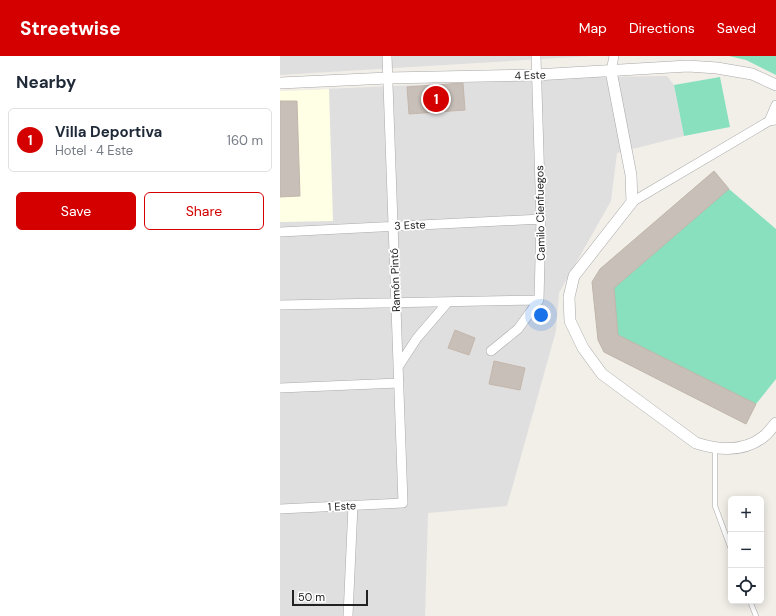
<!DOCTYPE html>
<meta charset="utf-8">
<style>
body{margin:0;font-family:"DM Sans",sans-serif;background:#f6f6f7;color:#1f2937}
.controls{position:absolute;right:12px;bottom:12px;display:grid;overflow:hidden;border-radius:6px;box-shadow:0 2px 10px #0003}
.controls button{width:36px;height:36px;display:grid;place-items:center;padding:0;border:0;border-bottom:1px solid #e0e1e3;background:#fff;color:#1f2937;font:20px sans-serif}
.scale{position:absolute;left:12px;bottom:10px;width:76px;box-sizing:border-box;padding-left:4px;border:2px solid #222;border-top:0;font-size:11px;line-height:14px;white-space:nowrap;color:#222;-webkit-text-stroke:3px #fff;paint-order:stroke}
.you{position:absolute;left:261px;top:259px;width:14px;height:14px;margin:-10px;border:3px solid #fff;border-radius:50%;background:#1a73e8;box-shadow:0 0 0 6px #1a73e833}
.badge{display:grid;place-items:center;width:26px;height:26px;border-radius:50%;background:#d40000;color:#fff;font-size:13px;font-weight:700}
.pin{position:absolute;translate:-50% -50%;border:2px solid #fff;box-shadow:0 1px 4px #0006}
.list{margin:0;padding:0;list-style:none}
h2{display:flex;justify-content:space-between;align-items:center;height:52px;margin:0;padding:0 16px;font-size:17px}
h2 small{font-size:13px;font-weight:400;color:#747a83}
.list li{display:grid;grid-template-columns:26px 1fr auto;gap:12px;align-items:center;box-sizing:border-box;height:64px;margin:0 8px 8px;padding:0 8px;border:1px solid #e0e1e3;border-radius:6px}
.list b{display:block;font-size:15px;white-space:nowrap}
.list p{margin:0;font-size:13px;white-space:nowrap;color:#747a83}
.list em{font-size:13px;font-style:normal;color:#747a83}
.actions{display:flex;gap:8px;padding:12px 16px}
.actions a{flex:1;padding:9px 0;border:1px solid #d40000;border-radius:6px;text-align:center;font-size:14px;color:#d40000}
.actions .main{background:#d40000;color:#fff}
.icon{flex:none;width:22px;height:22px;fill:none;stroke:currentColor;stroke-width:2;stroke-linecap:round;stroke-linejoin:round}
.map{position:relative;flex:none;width:496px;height:560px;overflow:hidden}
header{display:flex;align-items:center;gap:24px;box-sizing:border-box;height:56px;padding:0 20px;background:#d40000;color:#fff}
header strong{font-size:19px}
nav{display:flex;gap:22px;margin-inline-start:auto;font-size:14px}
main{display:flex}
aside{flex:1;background:#fff}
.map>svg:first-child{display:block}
.residential{fill:#e0dfdf}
.education{fill:#ffffe5}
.pitch{fill:#88e0be}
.building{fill:#c7bfb8;stroke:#c4b6ab}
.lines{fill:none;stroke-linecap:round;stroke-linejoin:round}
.service-casing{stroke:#a9a9a9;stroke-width:5.5}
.minor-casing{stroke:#a9a9a9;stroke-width:10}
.tertiary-casing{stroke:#a9a9a9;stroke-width:12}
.service{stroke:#fff;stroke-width:4.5}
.minor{stroke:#fff;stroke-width:9}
.tertiary{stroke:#fff;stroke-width:11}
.labels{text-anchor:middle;stroke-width:3.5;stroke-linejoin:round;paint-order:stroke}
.street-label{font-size:11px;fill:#222;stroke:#fff}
</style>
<header>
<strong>Streetwise</strong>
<nav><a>Map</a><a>Directions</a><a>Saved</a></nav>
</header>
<main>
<aside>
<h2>Nearby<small></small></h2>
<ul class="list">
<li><span class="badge">1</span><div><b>Villa Deportiva</b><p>Hotel · 4 Este</p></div><em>160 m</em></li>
</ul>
<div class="actions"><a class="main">Save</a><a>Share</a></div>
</aside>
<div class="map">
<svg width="496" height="560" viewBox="0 0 496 560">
<rect width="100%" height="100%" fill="#f2efe9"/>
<!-- residential -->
<path class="residential" d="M0 0H311L0 19Z
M387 20 394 29 404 80 337 97 331 145 279 237 276 275 227 450 148 457 145 560H0V35L315 21Z"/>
<!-- education -->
<path class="education" d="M49 33 53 165 0 166V35Z"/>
<!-- pitch -->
<path class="pitch" d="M449 0H496V19L466 4Z
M440 21 450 71 404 80 394 29Z
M434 115 449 133 496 173V323L476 348 466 368 324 296 318 284 312 226 320 213Z"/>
<!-- building -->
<path class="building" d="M183 27 185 54 129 58 127 31Z
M0 45H17L20 140 0 141Z
M434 115 449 133 334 232 338 279 476 348 466 368 324 296 318 284 312 226 320 213Z
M175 274 195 282 189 299 168 292Z
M214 305 245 312 240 334 209 328Z"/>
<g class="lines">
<!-- service casing -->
<g class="service-casing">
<path id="service" d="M435 393V450L451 493
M470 545 476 560"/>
</g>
<!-- minor casing -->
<g class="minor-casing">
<path id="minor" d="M331 15 334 0
M489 65 496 49
M352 146 489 65 496 64
M0 176 261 163
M0 249 259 244
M211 295 238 273 259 244 261 163 256 0
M118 311 137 282 168 246
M0 332 119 327
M0 453 123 447 107 0
M68 560 73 449"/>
</g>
<!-- tertiary casing -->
<g class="tertiary-casing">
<path id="tertiary" d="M331 15 351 119 352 146 294 220 289 241 290 265 303 292 322 318 416 387C438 394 464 396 483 381 488 378 492 371 496 367
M0 27 108 22 255 19 408 10 437 12 472 18 496 29"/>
</g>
<!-- service -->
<use href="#service" class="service"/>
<!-- minor -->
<use href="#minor" class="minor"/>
<!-- tertiary -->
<use href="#tertiary" class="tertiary"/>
</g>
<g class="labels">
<!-- street labels -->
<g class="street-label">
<text transform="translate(250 19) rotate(-2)" y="4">4 Este</text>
<text transform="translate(260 157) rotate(-91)" y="4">Camilo Cienfuegos</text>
<text transform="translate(130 169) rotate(-3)" y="4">3 Este</text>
<text transform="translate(115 224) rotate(-92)" y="4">Ramón Pintó</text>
<text transform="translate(62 450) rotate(-3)" y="4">1 Este</text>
</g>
</g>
</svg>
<div class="controls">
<button>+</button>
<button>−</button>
<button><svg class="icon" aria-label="locate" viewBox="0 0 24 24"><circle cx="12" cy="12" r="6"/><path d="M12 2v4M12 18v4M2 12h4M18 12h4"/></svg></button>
</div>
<div class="scale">50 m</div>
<div class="you"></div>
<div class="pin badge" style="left:156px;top:43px">1</div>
</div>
</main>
